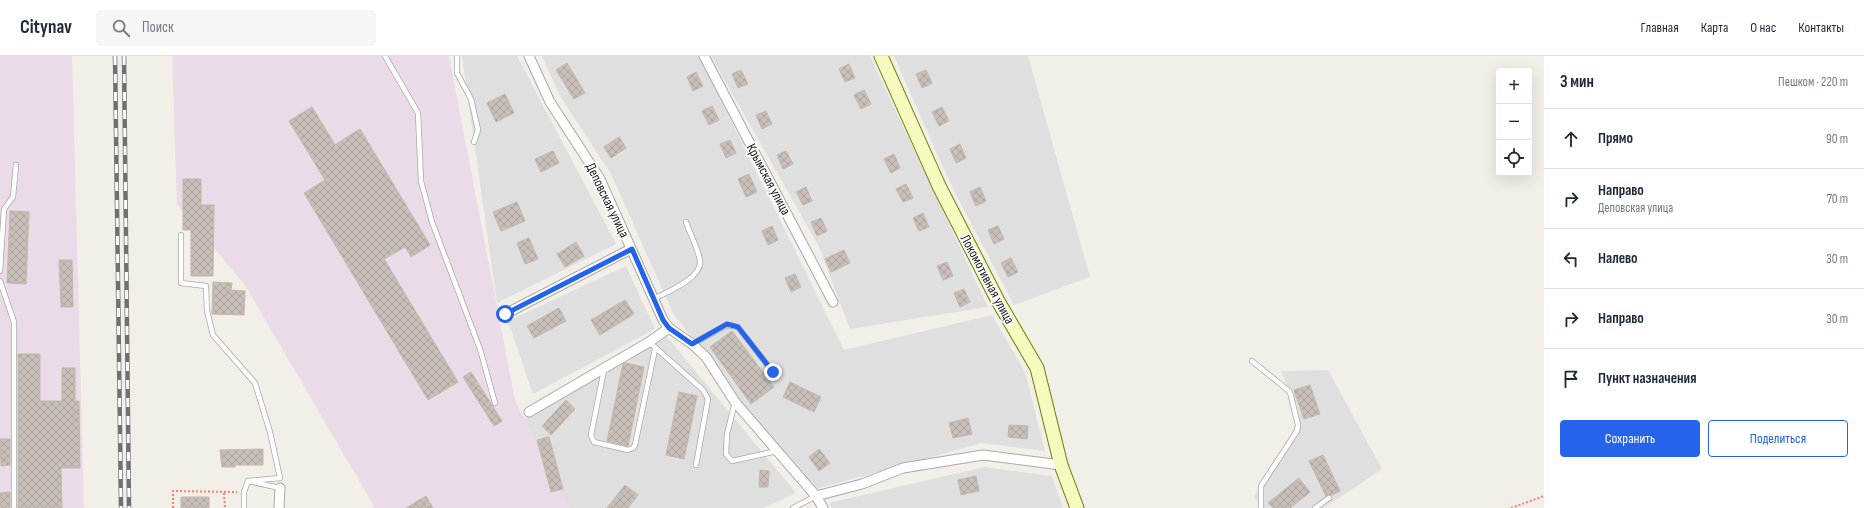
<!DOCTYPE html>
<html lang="ru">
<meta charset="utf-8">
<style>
body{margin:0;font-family:"Sofia Sans Condensed",sans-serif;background:#f6f6f7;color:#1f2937}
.controls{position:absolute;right:12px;top:12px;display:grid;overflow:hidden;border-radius:4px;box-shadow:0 4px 16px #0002}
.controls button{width:36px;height:36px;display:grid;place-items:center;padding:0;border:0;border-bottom:1px solid #e0e1e3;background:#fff;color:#1f2937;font:20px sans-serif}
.stop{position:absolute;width:12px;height:12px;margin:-9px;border:3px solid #2563eb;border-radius:50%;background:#fff}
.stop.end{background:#2563eb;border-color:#fff;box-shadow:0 1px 4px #0008}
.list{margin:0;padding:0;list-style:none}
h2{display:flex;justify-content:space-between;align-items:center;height:52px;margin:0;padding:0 16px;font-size:17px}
h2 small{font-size:13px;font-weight:400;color:#747a83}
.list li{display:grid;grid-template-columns:26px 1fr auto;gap:12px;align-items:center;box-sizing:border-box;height:60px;padding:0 16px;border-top:1px solid #e0e1e3}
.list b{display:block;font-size:15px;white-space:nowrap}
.list p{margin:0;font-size:13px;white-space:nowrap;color:#747a83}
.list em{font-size:13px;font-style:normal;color:#747a83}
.actions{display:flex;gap:8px;padding:12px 16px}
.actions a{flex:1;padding:9px 0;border:1px solid #2563eb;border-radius:4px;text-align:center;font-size:14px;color:#2563eb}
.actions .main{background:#2563eb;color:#fff}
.icon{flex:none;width:22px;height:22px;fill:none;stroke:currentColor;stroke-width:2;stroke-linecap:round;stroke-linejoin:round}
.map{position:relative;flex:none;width:1544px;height:452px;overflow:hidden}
header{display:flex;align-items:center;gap:24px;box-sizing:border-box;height:56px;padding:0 20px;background:#fff;border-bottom:1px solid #e0e1e3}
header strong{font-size:19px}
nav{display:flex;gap:22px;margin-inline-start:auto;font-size:14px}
.search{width:280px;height:36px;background:#f6f6f7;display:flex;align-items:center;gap:10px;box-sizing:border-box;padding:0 14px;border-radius:4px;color:#747a83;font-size:15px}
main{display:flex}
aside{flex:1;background:#fff}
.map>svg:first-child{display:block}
.residential{fill:#e0dfdf}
.railway{fill:#ebdbe8}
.building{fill:url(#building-cross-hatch);stroke:#c4b6ab}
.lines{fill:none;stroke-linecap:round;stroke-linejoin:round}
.lane-casing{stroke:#a9a9a9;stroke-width:6}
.street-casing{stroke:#a9a9a9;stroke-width:11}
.secondary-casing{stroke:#707d05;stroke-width:15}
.path{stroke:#fa8072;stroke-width:2;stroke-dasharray:2 2;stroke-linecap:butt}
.lane{stroke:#fff;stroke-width:4.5}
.street{stroke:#fff;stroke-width:9}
.secondary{stroke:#f7fabf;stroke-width:13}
.rail-casing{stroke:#707070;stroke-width:4.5}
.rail{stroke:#fff;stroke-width:3;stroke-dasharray:9;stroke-linecap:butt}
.route{stroke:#2563eb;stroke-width:5}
.labels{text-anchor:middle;stroke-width:3.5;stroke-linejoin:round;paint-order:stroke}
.street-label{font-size:14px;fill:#222;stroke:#fff}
</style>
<header>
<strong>Citynav</strong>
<div class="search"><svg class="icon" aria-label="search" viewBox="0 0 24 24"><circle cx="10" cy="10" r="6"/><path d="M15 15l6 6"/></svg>Поиск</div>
<nav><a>Главная</a><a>Карта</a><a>О нас</a><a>Контакты</a></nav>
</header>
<main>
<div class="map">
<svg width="1544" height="452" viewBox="0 0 1544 452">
<defs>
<pattern id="building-cross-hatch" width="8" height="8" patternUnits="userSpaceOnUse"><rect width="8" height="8" fill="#c7bfb8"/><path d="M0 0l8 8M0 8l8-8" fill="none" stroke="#aba49e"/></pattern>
</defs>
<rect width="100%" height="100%" fill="#f2efe9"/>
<!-- residential -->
<path class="residential" d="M462 0H517L616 188 497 247Z
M542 0H699L844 294 992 259 1025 316 1045 395 982 387 809 435 673 257 611 118 560 40Z
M711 0H870L988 251 850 273 818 189Z
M894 0H1028L1090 221 1014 249 949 125Z
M626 210 655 273 533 338 508 265Z
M663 276 796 437 763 452H547L510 372Z
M1328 314 1382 413 1324 452H1264L1254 441 1301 370 1281 315Z
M984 411 1052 420 1063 452H832L829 447Z"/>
<!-- railway -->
<path class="railway" d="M0 0H72L84 452H0Z
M172 0H449L515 344 569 452H375L245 229 177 148Z"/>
<!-- building -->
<path class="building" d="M567 7 585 37 574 43 556 14Z
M849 8 855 22 845 26 839 13Z
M741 14 748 28 738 32 732 18Z
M926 14 932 27 922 32 916 18Z
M696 16 703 30 693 35 687 21Z
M864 34 871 48 861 53 854 39Z
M505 38 514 57 496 66 487 47Z
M712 50 719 64 709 69 702 55Z
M312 51 335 89 360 73 430 189 411 201 405 191 384 203 458 326 428 344 304 137 325 124 289 65Z
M942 51 949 65 939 70 932 56Z
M766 55 772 68 762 73 756 59Z
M619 81 626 92 611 102 604 91Z
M730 84 736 97 726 102 720 88Z
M960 88 966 102 956 107 950 93Z
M553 95 559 107 541 116 535 103Z
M786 95 793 108 783 113 777 99Z
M894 98 900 112 891 117 884 103Z
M749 118 757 136 746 141 738 123Z
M183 123H201V149H214L213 220H191V174H183Z
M906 128 913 142 903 146 896 133Z
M806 131 812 145 803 149 796 136Z
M980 131 986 145 976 150 970 136Z
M517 146 525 165 501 175 493 156Z
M10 155 29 156 26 228 7 227Z
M923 157 929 171 919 175 913 162Z
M821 162 827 175 817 180 811 166Z
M772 170 778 184 768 189 762 175Z
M998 170 1004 183 994 188 988 174Z
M529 182 538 203 525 208 517 187Z
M576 186 584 200 565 211 557 198Z
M844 194 850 207 831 216 825 203Z
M1011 202 1018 216 1008 221 1001 207Z
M59 204H72L73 251H61Z
M947 206 953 220 943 224 937 210Z
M795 218 801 231 791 236 785 222Z
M213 226 232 227 231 234 245 235 244 259 212 258Z
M964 233 970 246 960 251 954 237Z
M625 244 634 258 600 279 591 264Z
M559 252 566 265 534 282 527 270Z
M732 275 774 331 751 348 710 291Z
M18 298H40V345H62V312H75V345H79L80 412H61L62 452H18Z
M625 307 644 311 628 390 607 385 623 308Z
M471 316 502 365 494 370 463 321Z
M790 326 821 341 814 356 783 341Z
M1310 329 1320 358 1304 363 1294 334Z
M679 336 697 340 684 403 666 399Z
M566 344 575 353 551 379 542 370Z
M968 362 972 378 953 382 949 367Z
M1009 369 1028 370 1027 383 1008 381Z
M549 381 563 433 551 436 537 384Z
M0 383H10V409L1 410Z
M263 393V409H234L235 411H222L220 394Z
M819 393 830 407 819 415 809 401Z
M1323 399 1340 435 1332 439 1326 440 1309 405Z
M760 414 769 415 768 431H759Z
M976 420 979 435 961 439 958 424Z
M1299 422 1310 436 1290 452H1273L1268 447Z
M625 429 638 439 628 452H607Z
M10 436V452H0V437Z
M426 440 433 452H406Z
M181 441H209V452H181Z"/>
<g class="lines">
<!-- lane casing -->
<g class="lane-casing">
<path id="lane" d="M385 0 418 57 421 125 432 166 480 293 495 347
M457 0V17L471 43 478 74 474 86
M181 179V227L206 230 207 255 213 279 255 327 270 376 280 422 248 425
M0 215 4 153 13 141 16 109
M0 225 14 266V452
M654 243C667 236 702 222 700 205 698 192 690 178 686 166
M649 286 703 334 708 343 696 409
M692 288 727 269 738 271 773 316
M1252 305 1290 336 1298 369 1297 375 1261 430V452
M604 314 591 379 594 386 628 394 633 392 635 389 655 293
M735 346 727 378 726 398 732 405 777 395
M244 452V436L248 425 280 432
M793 452 816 440
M1315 452 1329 442"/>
</g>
<!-- street casing -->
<g class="street-casing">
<path id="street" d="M529 0 550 46 600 123 663 264 669 272 692 288 706 301 735 346 816 440 823 452
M704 0 833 246
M505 258 631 193
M529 356 649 286 669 272
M816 440 862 428 903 412 983 399 1061 409
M279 452 280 432"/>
</g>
<!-- secondary casing -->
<g class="secondary-casing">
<path id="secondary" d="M881 0 939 130 998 245 1037 312 1061 409 1077 452"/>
</g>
<!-- path -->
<path class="path" d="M224 437 225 452
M173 452V435L237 436
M1511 452 1544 440"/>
<!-- lane -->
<use href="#lane" class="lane"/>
<!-- street -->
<use href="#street" class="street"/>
<!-- secondary -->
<use href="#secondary" class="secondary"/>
<!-- rail casing -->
<g class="rail-casing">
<path id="rail" d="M115 0 121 452
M124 0 129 452"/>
</g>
<!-- rail -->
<use href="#rail" class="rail"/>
</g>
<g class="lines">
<!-- route -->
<path class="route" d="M505 258 632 193 663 264 669 272 692 288 727 268 738 271 773 316"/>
</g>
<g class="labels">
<!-- street labels -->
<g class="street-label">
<text transform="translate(769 123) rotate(62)" y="5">Крымская улица</text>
<text transform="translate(608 144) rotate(64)" y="5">Деповская улица</text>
<text transform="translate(988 223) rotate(62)" y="5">Локомотивная улица</text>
</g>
</g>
</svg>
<div class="controls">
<button>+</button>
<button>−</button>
<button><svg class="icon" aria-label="locate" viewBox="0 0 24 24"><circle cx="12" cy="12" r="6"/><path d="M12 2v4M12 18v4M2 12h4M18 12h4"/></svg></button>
</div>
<div class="stop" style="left:505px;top:258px"></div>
<div class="stop end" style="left:773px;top:316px"></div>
</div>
<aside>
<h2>3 мин<small>Пешком · 220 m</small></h2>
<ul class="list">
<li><svg class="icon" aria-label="ahead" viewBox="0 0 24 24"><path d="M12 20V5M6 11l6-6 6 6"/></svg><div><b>Прямо</b></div><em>90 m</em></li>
<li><svg class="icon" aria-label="right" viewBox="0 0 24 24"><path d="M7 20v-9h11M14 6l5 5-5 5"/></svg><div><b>Направо</b><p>Деповская улица</p></div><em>70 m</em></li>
<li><svg class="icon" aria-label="left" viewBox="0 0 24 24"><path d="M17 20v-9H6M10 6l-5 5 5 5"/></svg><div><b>Налево</b></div><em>30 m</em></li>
<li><svg class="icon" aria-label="right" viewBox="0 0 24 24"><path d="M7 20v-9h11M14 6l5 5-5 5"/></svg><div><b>Направо</b></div><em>30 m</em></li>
<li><svg class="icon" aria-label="arrive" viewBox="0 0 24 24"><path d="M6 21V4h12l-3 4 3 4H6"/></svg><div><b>Пункт назначения</b></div></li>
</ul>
<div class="actions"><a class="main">Сохранить</a><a>Поделиться</a></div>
</aside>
</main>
